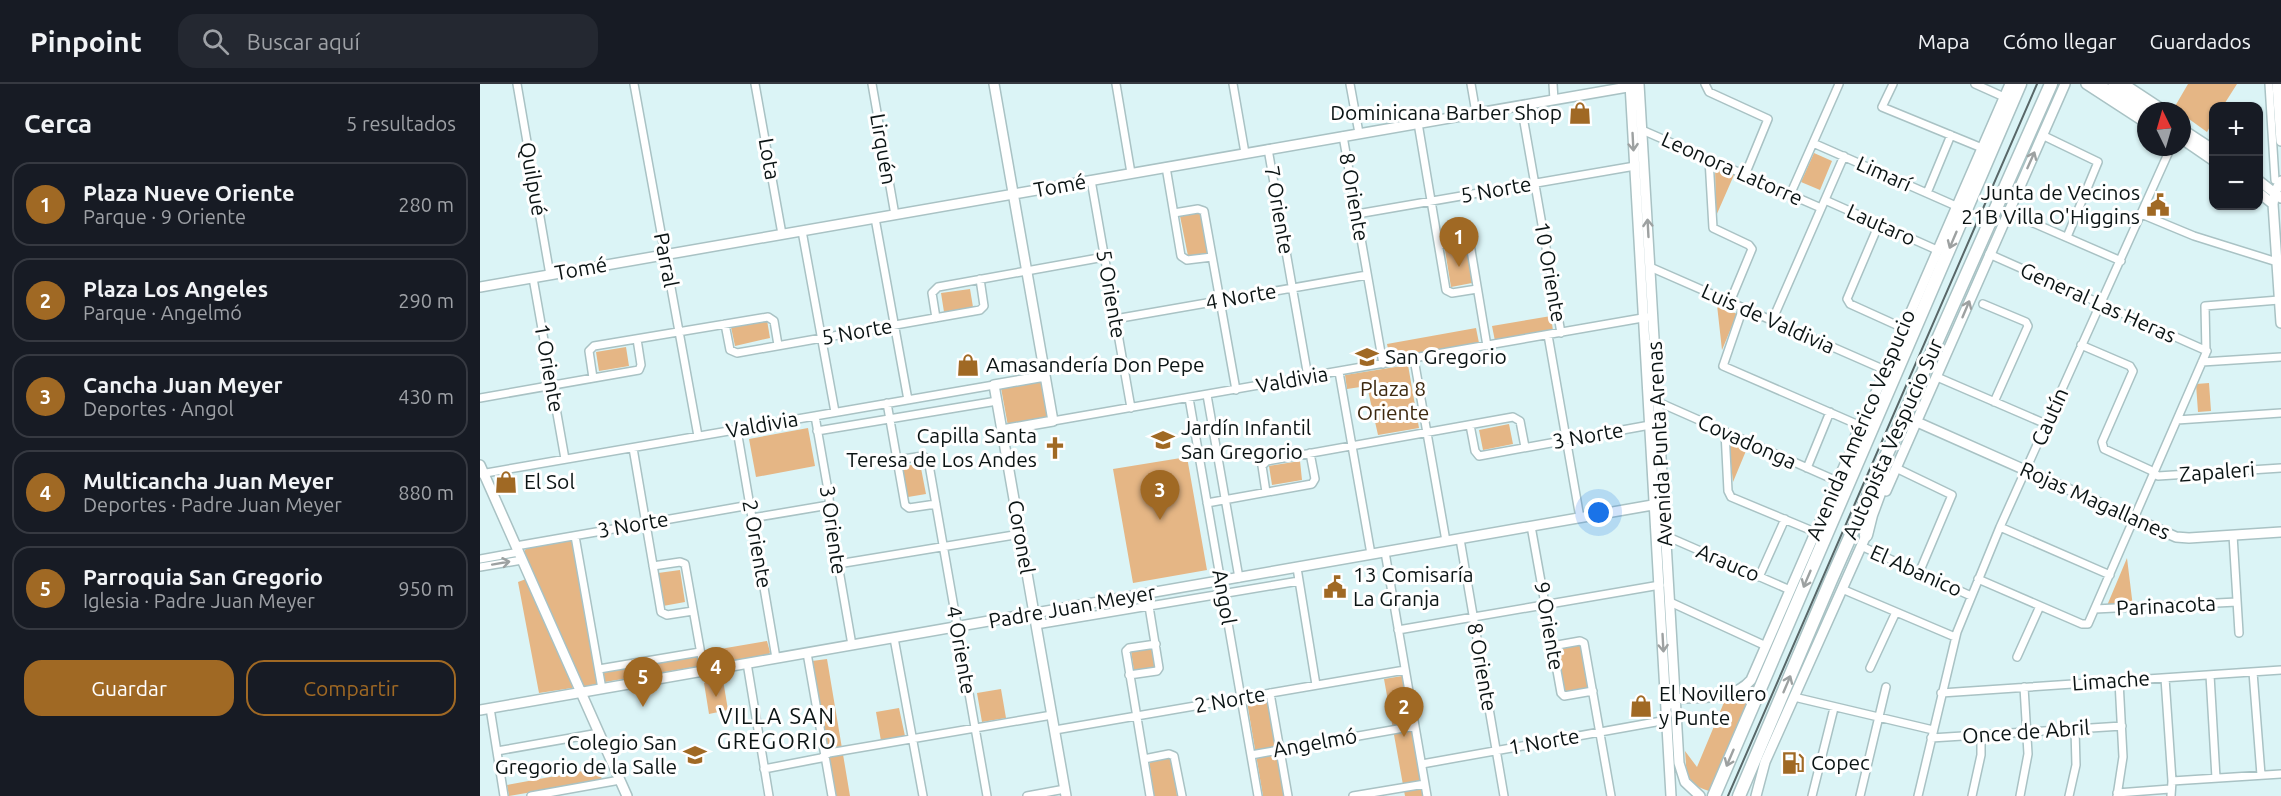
<!DOCTYPE html>
<html lang="es">
<meta charset="utf-8">
<style>
body{margin:0;font-family:Ubuntu,sans-serif;background:#242831;color:#f1f3f6}
.controls{position:absolute;right:18px;top:18px;display:grid;overflow:hidden;border-radius:12px;box-shadow:0 2px 4px #0004}
.controls button{width:54px;height:54px;display:grid;place-items:center;padding:0;border:0;border-bottom:2px solid #363941;background:#171b24;color:#f1f3f6;font:30px sans-serif}
.compass{position:absolute;left:1657px;top:18px;width:54px;height:54px;border-radius:50%;background:#171b24;box-shadow:0 2px 4px #0004;rotate:355deg}
.you{position:absolute;left:1119px;top:429px;width:21px;height:21px;margin:-15px;border:4px solid #fff;border-radius:50%;background:#1a73e8;box-shadow:0 0 0 9px #1a73e833}
.badge{display:grid;place-items:center;width:39px;height:39px;border-radius:50%;background:#a06924;color:#fff;font-size:20px;font-weight:700}
.pin{position:absolute;translate:-50% -50px;filter:drop-shadow(0 2px 3px #0008)}
.pin::after{content:'';position:absolute;top:32px;width:21px;height:18px;background:inherit;clip-path:polygon(0 0,100% 0,50% 100%)}
.list{margin:0;padding:0;list-style:none}
h2{display:flex;justify-content:space-between;align-items:center;height:78px;margin:0;padding:0 24px;font-size:26px}
h2 small{font-size:20px;font-weight:400;color:#9ea1a6}
.list li{display:grid;grid-template-columns:39px 1fr auto;gap:18px;align-items:center;box-sizing:border-box;height:84px;margin:0 12px 12px;padding:0 12px;border:2px solid #363941;border-radius:18px}
.list b{display:block;font-size:22px;white-space:nowrap}
.list p{margin:0;font-size:20px;white-space:nowrap;color:#9ea1a6}
.list em{font-size:20px;font-style:normal;color:#9ea1a6}
.actions{display:flex;gap:12px;padding:18px 24px}
.actions a{flex:1;padding:14px 0;border:2px solid #a06924;border-radius:18px;text-align:center;font-size:21px;color:#a06924}
.actions .main{background:#a06924;color:#fff}
.icon{flex:none;width:33px;height:33px;fill:none;stroke:currentColor;stroke-width:2;stroke-linecap:round;stroke-linejoin:round}
.map{position:relative;flex:none;width:1801px;height:712px;overflow:hidden}
header{display:flex;align-items:center;gap:36px;box-sizing:border-box;height:84px;padding:0 30px;background:#171b24;border-bottom:2px solid #363941}
header strong{font-size:28px}
nav{display:flex;gap:33px;margin-inline-start:auto;font-size:21px}
.search{width:420px;height:54px;background:#242831;display:flex;align-items:center;gap:15px;box-sizing:border-box;padding:0 21px;border-radius:18px;color:#9ea1a6;font-size:22px}
main{display:flex}
aside{flex:1;background:#171b24}
.map>svg:first-child{display:block}
.green{fill:#e5b685}
.lines{fill:none;stroke-linecap:round;stroke-linejoin:round}
.street-casing{stroke:#a9c2c4;stroke-width:10}
.secondary-casing{stroke:#a9c2c4;stroke-width:12}
.highway-casing{stroke:#a9c2c4;stroke-width:15}
.street{stroke:#fff;stroke-width:7}
.secondary{stroke:#fff;stroke-width:9}
.highway{stroke:#fff;stroke-width:12}
.rail{stroke:#586768;stroke-width:2}
.oneway{stroke:#9da1a1}
.labels{text-anchor:middle;stroke-width:6;stroke-linejoin:round;paint-order:stroke}
.poi-label{font-size:21px;fill:#0b1414;stroke:#fff;text-anchor:start}
.street-label{font-size:21px;fill:#0b1414;stroke:#fff}
.park-label{font-size:21px;fill:#3d280f;stroke:#fff}
.neighbourhood-label{font-size:22px;letter-spacing:1.5px;fill:#0b1414;stroke:#fff}
</style>
<header>
<strong>Pinpoint</strong>
<div class="search"><svg class="icon" aria-label="search" viewBox="0 0 24 24"><circle cx="10" cy="10" r="6"/><path d="M15 15l6 6"/></svg>Buscar aquí</div>
<nav><a>Mapa</a><a>Cómo llegar</a><a>Guardados</a></nav>
</header>
<main>
<aside>
<h2>Cerca<small>5 resultados</small></h2>
<ul class="list">
<li><span class="badge">1</span><div><b>Plaza Nueve Oriente</b><p>Parque · 9 Oriente</p></div><em>280 m</em></li>
<li><span class="badge">2</span><div><b>Plaza Los Angeles</b><p>Parque · Angelmó</p></div><em>290 m</em></li>
<li><span class="badge">3</span><div><b>Cancha Juan Meyer</b><p>Deportes · Angol</p></div><em>430 m</em></li>
<li><span class="badge">4</span><div><b>Multicancha Juan Meyer</b><p>Deportes · Padre Juan Meyer</p></div><em>880 m</em></li>
<li><span class="badge">5</span><div><b>Parroquia San Gregorio</b><p>Iglesia · Padre Juan Meyer</p></div><em>950 m</em></li>
</ul>
<div class="actions"><a class="main">Guardar</a><a>Compartir</a></div>
</aside>
<div class="map">
<svg width="1801" height="712" viewBox="0 0 1801 712">
<rect width="100%" height="100%" fill="#dbf4f6"/>
<!-- green -->
<path class="green" d="M1708 0H1757L1743 22H1734L1733 37 1727 48 1702 30V27L1694 24Z
M1334 69 1352 77 1340 106 1321 98Z
M1235 82 1254 91 1236 132Z
M721 129 728 169 708 172 700 132Z
M984 162 987 163 992 199 971 203 965 166Z
M490 205 493 223 464 228 461 209Z
M1237 221 1257 230 1242 266Z
M1071 232 1073 247 1015 257 1012 242Z
M287 236 290 254 255 262 251 243Z
M996 244 999 259 910 275 907 260Z
M146 263 149 282 119 287 116 268Z
M928 281 939 344 898 351 887 302 867 305 865 291Z
M564 296 571 334 528 342 521 304Z
M1729 299 1731 327 1718 328 1716 300Z
M1029 340 1033 360 1003 366 999 346Z
M328 344 335 382 276 393 269 355Z
M1248 353 1268 362 1253 398Z
M707 373 727 486 653 499 633 385Z
M820 377 822 396 792 401 789 382Z
M440 379 446 410 428 413 422 383Z
M92 454 120 599 103 603 44 468 48 461Z
M1647 474 1653 523 1626 524Z
M200 486 205 518 183 522 178 489Z
M46 495 93 599 92 604 59 609 38 498Z
M287 557 290 568 288 572 228 584 226 581 125 598 123 585Z
M1101 561 1108 605 1082 608 1076 565Z
M673 563 677 583 654 587 651 567Z
M347 575 370 712H355L332 577Z
M922 592 943 712H925L904 595Z
M243 596 248 626 229 630 224 599Z
M1276 597 1229 707C1204 699 1207 690 1205 667L1217 683 1245 616C1258 615 1266 607 1276 597Z
M521 605 526 634 502 638 497 609Z
M793 614 810 712H783L767 618Z
M419 624 425 652 401 657 396 628Z
M692 673 697 712H674L669 676Z
M119 684 122 696 29 712 27 701Z"/>
<g class="lines">
<!-- street casing -->
<g class="street-casing">
<path id="street" d="M37 0 70 191
M154 0 218 352
M275 0 302 150
M392 0 415 131
M636 0 651 89
M753 0 765 69
M870 0 879 49
M991 0 996 29
M1073 0 1074 16
M1225 0 1229 8 1288 35 1265 91
M1413 0 1402 23 1502 64
M1495 0 1524 13
M1789 0 1795 96
M1041 21 1081 249
M938 39 966 206 972 209 997 205
M1162 46 1341 124
M1562 51 1618 78 1587 153
M863 52 903 280
M1333 59 1476 122
M788 65 828 293
M1229 75 1233 144 1269 161 1272 165 1250 218
M686 83 701 172 707 176 732 173
M611 96 651 324
M1447 109 1471 51
M1310 111 1359 0
M1345 116 1457 166
M1528 128 1641 177
M694 129 718 125 724 127 756 306
M877 130 1155 82
M1661 130 1714 152 1797 178
M395 134 428 316
M1399 140 1367 215 1370 220 1423 244
M322 147 355 328
M959 161 986 157 990 160 1007 262
M1509 170 1727 267
M1170 183 1405 286
M53 194 85 375
M1503 220 1546 238 1548 242 1514 318
M1263 224 1243 282 1381 342
M456 234 452 209 458 203 624 173
M635 235 887 191
M1292 237 1364 72
M245 240 250 266 257 269 500 226 504 222 500 195
M1068 251 1100 434
M1601 261 1650 282 1653 287 1622 358 1624 365 1670 386 1678 392 1801 384
M934 275 966 457
M1722 278 1801 273
M859 288 891 470
M1457 293 1566 340
M113 294 109 267 114 262 288 233 294 237 298 261
M727 311 759 494
M0 314 159 286 161 281 157 255
M709 314 778 712
M1178 318 1357 397
M407 319 425 421 429 424 456 420
M335 332 349 412 350 434 372 561
M1697 336 1801 329
M573 337 1168 233
M990 341 995 367 999 372 1170 341
M257 346 296 574
M337 347 517 317
M1245 348 1248 407 1251 413 1335 448
M153 364 181 528 187 531 213 527
M417 376 443 372 448 375 507 712
M1327 384 1350 328
M1416 384 1472 411 1439 489
M0 390 514 301
M786 408 782 382 787 377 1033 333 1040 337 1045 363
M727 419 832 400 835 395 830 369
M272 434 349 421
M1051 442 1081 609 1084 612 1113 607
M1520 443 1630 491
M1753 451 1759 549
M95 452 122 605
M1186 452 1310 506
M980 455 1024 712
M36 462 270 421
M1381 462 1491 512
M905 468 947 712
M0 475 39 468
M358 480 540 450
M173 482 200 478 205 480 224 587
M0 483 42 476
M817 484 836 601
M1279 493 1305 435
M1498 495 1602 540H1608L1726 269 1725 222 1799 216
M1362 505 1475 553
M1190 518 1286 562
M1615 525 1757 518
M556 541 819 497
M918 546 1180 501
M414 554 443 712
M1072 562 1100 557 1104 559 1131 712
M327 569 352 712
M1537 573 1560 522
M267 579 289 712
M1390 584 1416 528
M119 585 220 568
M1773 588 1781 691
M649 591 677 587 679 584 667 510
M1730 591 1736 694
M1685 594 1692 697 1691 712
M790 609 808 712
M1461 609 1801 586
M1314 613 1453 646
M10 624 24 712
M575 646 925 586
M1451 654 1642 642
M17 667 119 649
M771 671 935 642
M664 675 689 670 694 672 702 712
M942 680 1187 636
M284 685 341 674 349 669 572 631
M1692 697 1801 690
M1637 709 1690 705
M51 712 140 696
M547 712 585 705
M670 712 646 567 649 564 676 560
M873 712 945 700
M1332 712 1354 624
M1380 712 1406 603
M1438 712 1477 548 1520 443 1691 63
M1492 712 1501 671V651
M1540 712 1548 670 1544 603
M1589 712 1596 681 1595 645
M1637 712 1643 673 1639 597"/>
</g>
<!-- secondary casing -->
<g class="secondary-casing">
<path id="secondary" d="M514 0 573 337 522 346
M1150 0 1191 712
M1159 0 1199 679 1205 698 1220 712
M1606 0 1666 39
M1619 0 1666 31
M1633 0 1674 27
M1644 0 1685 27
M1797 0 1801 57
M1702 45 1734 66
M1702 55 1734 77
M1778 96 1801 114
M1801 97 1795 108 1793 120 1801 239
M1778 108 1793 120
M0 203 1159 1
M565 292 514 301 586 712
M1390 322 1530 0
M1437 338 1696 453 1709 454 1801 448
M0 381 147 712
M1406 407 1585 0
M1186 623 1193 615C1220 612 1252 618 1271 596L1379 348
M0 626 1184 419
M1276 712 1285 678 1388 447"/>
</g>
<!-- highway casing -->
<g class="highway-casing">
<path id="highway" d="M1377 352 1395 318
M1386 451 1391 431 1405 393
M1234 712 1540 0
M1259 712 1351 496 1571 0"/>
</g>
<!-- street -->
<use href="#street" class="street"/>
<!-- secondary -->
<use href="#secondary" class="secondary"/>
<!-- highway -->
<use href="#highway" class="highway"/>
<!-- rail -->
<path class="rail" d="M1248 712 1557 0"/>
</g>
<!-- one-way arrows -->
<defs><path id="oneway-shaft" d="M-6 0H5M1.5-3L5.5 0L1.5 3" fill="none" stroke-width="1.6" stroke-linecap="round" stroke-linejoin="round" transform="scale(1.5)"/></defs>
<g class="oneway">
<use href="#oneway-shaft" transform="translate(1153 58) rotate(87)"/>
<use href="#oneway-shaft" transform="translate(1551 76) rotate(-66)"/>
<use href="#oneway-shaft" transform="translate(1168 144) rotate(-93)"/>
<use href="#oneway-shaft" transform="translate(1473 156) rotate(113)"/>
<use href="#oneway-shaft" transform="translate(1486 225) rotate(-67)"/>
<use href="#oneway-shaft" transform="translate(21 479) rotate(-10)"/>
<use href="#oneway-shaft" transform="translate(1327 495) rotate(113)"/>
<use href="#oneway-shaft" transform="translate(1183 559) rotate(87)"/>
<use href="#oneway-shaft" transform="translate(1307 600) rotate(-67)"/>
<use href="#oneway-shaft" transform="translate(1250 674) rotate(113)"/>
</g>
<!-- icons -->
<defs>
<g id="shop-bare" transform="scale(1.8)"><path d="M-5-2.5h2.3a2.7 3.5 0 0 1 5.4 0H5L5.5 6h-11ZM-1.5-2.5h3a1.5 2.3 0 0 0-3 0Z" fill="#a06924" stroke="#fff" stroke-width="2.5" paint-order="stroke"/></g>
<g id="civic-bare" transform="scale(1.8)"><path d="M-.6-6.5H3V-4.5H.6V-3L4-1V1h2V6H-6V1h2V-1L-.6-3ZM-1.2 2.5V6h2.4V2.5Z" fill="#a06924" stroke="#fff" stroke-width="2.5" paint-order="stroke"/></g>
<g id="school-bare" transform="scale(1.8)"><path d="M0-5L7-2L0 1L-7-2ZM-4 1L0 2.5L4 1V4Q0 6-4 4Z" fill="#a06924" stroke="#fff" stroke-width="2.5" paint-order="stroke"/></g>
<g id="church-bare" transform="scale(1.8)"><path d="M-1.2-6h2.4v3.5h3.3v2.4h-3.3V6h-2.4V-.1h-3.3v-2.4h3.3Z" fill="#a06924" stroke="#fff" stroke-width="2.5" paint-order="stroke"/></g>
<g id="fuel-bare" transform="scale(1.8)"><path d="M-5.5-6h7V0h2V4h1.3V-2.5L3-4.5l.8-.8L6-3V5H2.5V1h-1V6h-7ZM-4.2-4.7v3.2H.2V-4.7Z" fill="#a06924" stroke="#fff" stroke-width="2.5" paint-order="stroke"/></g>
</defs>
<g fill-rule="evenodd">
<use href="#shop-bare" x="1100" y="29"/>
<use href="#civic-bare" x="1678" y="121"/>
<use href="#school-bare" x="887" y="273"/>
<use href="#shop-bare" x="488" y="281"/>
<use href="#school-bare" x="683" y="356"/>
<use href="#church-bare" x="575" y="364"/>
<use href="#shop-bare" x="26" y="398"/>
<use href="#civic-bare" x="855" y="503"/>
<use href="#shop-bare" x="1161" y="622"/>
<use href="#school-bare" x="215" y="671"/>
<use href="#fuel-bare" x="1313" y="679"/>
</g>
<g class="labels">
<!-- poi labels -->
<g class="poi-label">
<text x="1082" y="36" text-anchor="end">Dominicana Barber Shop</text>
<text x="1660" y="116" text-anchor="end">Junta de Vecinos<tspan x="1660" dy="24">21B Villa O'Higgins</tspan></text>
<text x="905" y="280">San Gregorio</text>
<text x="506" y="288">Amasandería Don Pepe</text>
<text x="701" y="351">Jardín Infantil<tspan x="701" dy="24">San Gregorio</tspan></text>
<text x="557" y="359" text-anchor="end">Capilla Santa<tspan x="557" dy="24">Teresa de Los Andes</tspan></text>
<text x="44" y="405">El Sol</text>
<text x="873" y="498">13 Comisaría<tspan x="873" dy="24">La Granja</tspan></text>
<text x="1179" y="617">El Novillero<tspan x="1179" dy="24">y Punte</tspan></text>
<text x="197" y="666" text-anchor="end">Colegio San<tspan x="197" dy="24">Gregorio de la Salle</tspan></text>
<text x="1331" y="686">Copec</text>
</g>
<!-- street labels -->
<g class="street-label">
<text transform="translate(403 65) rotate(80)" y="7">Lirquén</text>
<text transform="translate(289 75) rotate(80)" y="7">Lota</text>
<text transform="translate(1252 85) rotate(24)" y="7">Leonora Latorre</text>
<text transform="translate(1404 90) rotate(24)" y="7">Limarí</text>
<text transform="translate(53 95) rotate(80)" y="7">Quilpué</text>
<text transform="translate(580 102) rotate(-10)" y="7">Tomé</text>
<text transform="translate(1016 106) rotate(-10)" y="7">5 Norte</text>
<text transform="translate(874 113) rotate(80)" y="7">8 Oriente</text>
<text transform="translate(799 126) rotate(80)" y="7">7 Oriente</text>
<text transform="translate(1401 141) rotate(24)" y="7">Lautaro</text>
<text transform="translate(186 176) rotate(79)" y="7">Parral</text>
<text transform="translate(101 185) rotate(-10)" y="7">Tomé</text>
<text transform="translate(1070 188) rotate(80)" y="7">10 Oriente</text>
<text transform="translate(631 210) rotate(80)" y="7">5 Oriente</text>
<text transform="translate(761 213) rotate(-10)" y="7">4 Norte</text>
<text transform="translate(1618 219) rotate(24)" y="7">General Las Heras</text>
<text transform="translate(1288 235) rotate(24)" y="7">Luis de Valdivia</text>
<text transform="translate(377 248) rotate(-10)" y="7">5 Norte</text>
<text transform="translate(69 284) rotate(80)" y="7">1 Oriente</text>
<text transform="translate(812 296) rotate(-10)" y="7">Valdivia</text>
<text transform="translate(1570 333) rotate(-66)" y="7">Cautín</text>
<text transform="translate(282 341) rotate(-10)" y="7">Valdivia</text>
<text transform="translate(1381 341) rotate(-67)" y="7">Avenida Américo Vespucio</text>
<text transform="translate(1108 352) rotate(-10)" y="7">3 Norte</text>
<text transform="translate(1413 355) rotate(-66)" y="7">Autopista Vespucio Sur</text>
<text transform="translate(1267 358) rotate(24)" y="7">Covadonga</text>
<text transform="translate(1180 360) rotate(-93)" y="7">Avenida Punta Arenas</text>
<text transform="translate(1737 388) rotate(-4)" y="7">Zapaleri</text>
<text transform="translate(1615 417) rotate(24)" y="7">Rojas Magallanes</text>
<text transform="translate(153 441) rotate(-10)" y="7">3 Norte</text>
<text transform="translate(353 446) rotate(82)" y="7">3 Oriente</text>
<text transform="translate(541 453) rotate(80)" y="7">Coronel</text>
<text transform="translate(277 460) rotate(80)" y="7">2 Oriente</text>
<text transform="translate(1248 479) rotate(23)" y="7">Arauco</text>
<text transform="translate(1436 487) rotate(24)" y="7">El Abanico</text>
<text transform="translate(744 513) rotate(80)" y="7">Angol</text>
<text transform="translate(1686 522) rotate(-3)" y="7">Parinacota</text>
<text transform="translate(592 523) rotate(-10)" y="7">Padre Juan Meyer</text>
<text transform="translate(1069 542) rotate(80)" y="7">9 Oriente</text>
<text transform="translate(481 566) rotate(80)" y="7">4 Oriente</text>
<text transform="translate(1002 583) rotate(80)" y="7">8 Oriente</text>
<text transform="translate(1631 597) rotate(-4)" y="7">Limache</text>
<text transform="translate(750 616) rotate(-10)" y="7">2 Norte</text>
<text transform="translate(1546 648) rotate(-4)" y="7">Once de Abril</text>
<text transform="translate(1064 658) rotate(-10)" y="7">1 Norte</text>
<text transform="translate(835 659) rotate(-10)" y="7">Angelmó</text>
</g>
<!-- park labels -->
<g class="park-label">
<text x="913" y="312">Plaza 8<tspan x="913" dy="24">Oriente</tspan></text>
</g>
<!-- neighbourhood labels -->
<g class="neighbourhood-label">
<text x="297" y="640">VILLA SAN<tspan x="297" dy="25">GREGORIO</tspan></text>
</g>
</g>
</svg>
<div class="controls">
<button>+</button>
<button>−</button>
</div>
<svg class="compass" viewBox="-18 -18 36 36"><path d="M0-13l5 13h-10z" fill="#e53935"/><path d="M0 13l5-13h-10z" fill="#9ea1a6"/></svg>
<div class="you"></div>
<div class="pin badge" style="left:979px;top:183px">1</div>
<div class="pin badge" style="left:924px;top:653px">2</div>
<div class="pin badge" style="left:680px;top:436px">3</div>
<div class="pin badge" style="left:236px;top:613px">4</div>
<div class="pin badge" style="left:163px;top:623px">5</div>
</div>
</main>
